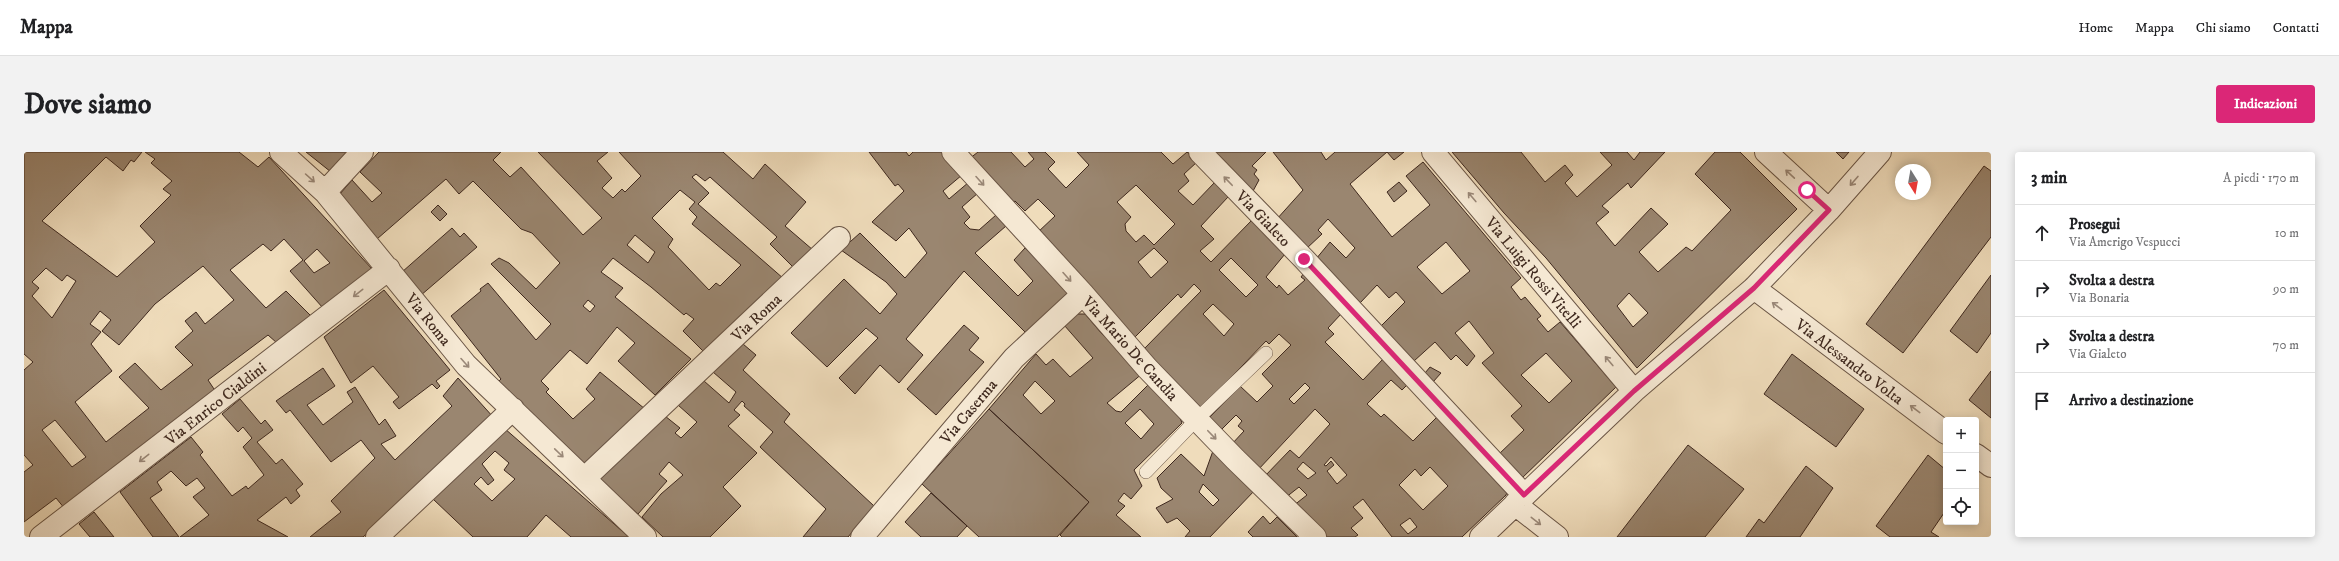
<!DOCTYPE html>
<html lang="it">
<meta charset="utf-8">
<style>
body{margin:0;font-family:"IM FELL DW Pica",serif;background:#f2f2f2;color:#202124}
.controls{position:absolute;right:12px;bottom:12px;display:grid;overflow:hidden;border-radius:4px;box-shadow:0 2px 10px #0003}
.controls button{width:36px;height:36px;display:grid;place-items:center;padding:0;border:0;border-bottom:1px solid #e0e0e0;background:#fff;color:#202124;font:20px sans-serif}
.compass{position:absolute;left:1871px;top:12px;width:36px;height:36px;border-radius:50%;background:#fff;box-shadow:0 2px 10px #0003;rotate:169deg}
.stop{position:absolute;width:12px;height:12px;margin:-9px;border:3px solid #db2777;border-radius:50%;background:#fff}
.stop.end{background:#db2777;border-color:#fff;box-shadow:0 1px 4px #0008}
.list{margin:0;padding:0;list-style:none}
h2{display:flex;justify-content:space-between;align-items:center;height:52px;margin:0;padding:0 16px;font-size:17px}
h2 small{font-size:13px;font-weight:400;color:#757577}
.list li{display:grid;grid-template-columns:26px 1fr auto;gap:12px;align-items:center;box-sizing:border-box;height:56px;padding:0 16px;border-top:1px solid #e0e0e0}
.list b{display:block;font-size:15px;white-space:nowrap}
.list p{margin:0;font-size:13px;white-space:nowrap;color:#757577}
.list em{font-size:13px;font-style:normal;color:#757577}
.icon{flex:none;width:22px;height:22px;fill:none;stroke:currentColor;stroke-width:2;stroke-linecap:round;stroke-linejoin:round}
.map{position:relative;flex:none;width:1967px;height:385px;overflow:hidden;border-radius:4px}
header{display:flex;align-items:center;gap:24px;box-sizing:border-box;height:56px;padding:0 20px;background:#fff;border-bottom:1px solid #e0e0e0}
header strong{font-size:19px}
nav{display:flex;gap:22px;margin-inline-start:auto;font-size:14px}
.intro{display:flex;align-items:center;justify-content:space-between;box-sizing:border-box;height:96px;padding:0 24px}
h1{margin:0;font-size:28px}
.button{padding:10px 18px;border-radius:4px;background:#db2777;color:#fff;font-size:14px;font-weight:700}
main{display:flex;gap:24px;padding:0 24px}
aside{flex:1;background:#fff;border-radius:4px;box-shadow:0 2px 10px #0003}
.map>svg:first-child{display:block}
.building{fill:#9a8670;stroke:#3e281e;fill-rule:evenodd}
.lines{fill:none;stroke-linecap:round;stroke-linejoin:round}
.service-casing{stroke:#6a5545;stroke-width:14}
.minor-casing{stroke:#6a5545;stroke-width:24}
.service{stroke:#f5e8d3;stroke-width:13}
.minor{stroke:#f5e8d3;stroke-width:22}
.oneway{stroke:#9a8878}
.route{stroke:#db2777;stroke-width:5}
.labels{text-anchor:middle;stroke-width:3.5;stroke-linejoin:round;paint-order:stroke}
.street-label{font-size:16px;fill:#3e281e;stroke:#f5e8d3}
</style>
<header>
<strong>Mappa</strong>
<nav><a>Home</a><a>Mappa</a><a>Chi siamo</a><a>Contatti</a></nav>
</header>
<div class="intro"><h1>Dove siamo</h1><a class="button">Indicazioni</a></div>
<main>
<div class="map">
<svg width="1967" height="385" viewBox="0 0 1967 385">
<rect width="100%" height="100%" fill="#efdcbb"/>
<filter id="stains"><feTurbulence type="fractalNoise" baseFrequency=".005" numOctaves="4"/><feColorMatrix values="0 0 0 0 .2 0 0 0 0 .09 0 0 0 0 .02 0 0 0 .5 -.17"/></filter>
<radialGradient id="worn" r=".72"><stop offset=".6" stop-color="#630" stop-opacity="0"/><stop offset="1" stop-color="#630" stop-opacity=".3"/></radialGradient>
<!-- building -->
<path class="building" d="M0 0H118L110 10 107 8 99 19 82 5 18 69 93 125 131 90 116 74 147 43 139 37 148 29 127 11 131 7 121 0H215L234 15 245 5 349 118 299 156 266 119 279 108 260 87 247 99 239 92 206 118 242 156 262 139 288 165 253 191 244 183 184 228 192 240 41 357 32 346 0 370V320L9 313 0 303V218L9 210 0 202ZM293 97 306 111 290 121 280 109ZM179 114 210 148 181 172 172 160 161 169 169 179 151 195 169 213 137 238 111 211 95 225 125 256 82 290 51 250 88 219 67 192 77 180 66 172 76 159 87 168 78 179 95 193 131 152ZM22 116 38 129 43 123 52 129 28 166 8 144 15 136 8 130ZM31 268 62 305 48 315 18 278Z
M282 0H326L307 20Z
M355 0H477L469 8 486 25 497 15 559 83 578 66 514 0H584L573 9 588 26 578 36 589 46 598 37 601 40 617 24 595 0H699L729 27 741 12 782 50 761 74 789 98 770 116 746 92 753 85 686 25 681 29 672 22 668 25 685 41 674 52 760 127 681 201 659 179 670 167 662 161 660 163 627 135 589 106 577 120 599 136 591 145 667 207 631 243 594 209 611 191 593 175 563 212 546 198 517 229 525 237 522 240 549 267 571 247 562 237 576 220 621 257 560 312 472 232 477 227 427 164 457 139 456 137 464 131 512 188 527 172 467 112 475 106 485 111 512 137 536 111 508 81 497 77 449 29 435 42 422 27 353 87 315 43 328 28 348 50 358 41 336 20ZM656 38 671 50 665 57 673 65 668 72 717 113 696 134 692 131 685 138 644 95 649 87 628 66ZM611 83 631 100 624 111 603 93ZM564 148 571 154 566 160 559 154Z
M845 0H882L885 4 889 0H919L938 23 919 39 925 47 945 30 954 41 938 55 946 65 940 71 946 77 955 78 972 63 982 74 951 101 994 144 1009 129 990 108 1001 96 1047 140 1004 183 940 119 882 187 899 203 875 231 856 213 831 242 815 226 854 186 842 176 803 215 767 181 820 127 856 162 873 142 862 130 817 98 836 81 881 126 903 101 885 76 872 89 848 70 880 39 874 32 871 34Z
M954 0H987L1001 15 1010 7 1004 0H1021L1031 10 1024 17 1042 36 1065 13 1053 0H1137L1149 12 1163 0 1173 10 1160 22 1165 29 1154 39 1169 53 1191 30 1204 45 1177 74 1190 87 1176 99 1187 110 1228 68 1261 102 1242 125 1253 136 1255 133 1264 143 1281 128 1277 125 1280 121 1318 161 1304 176 1310 182 1301 190 1339 228 1360 206 1385 231 1378 238 1367 228 1343 252 1357 265 1360 262 1389 289 1415 263 1483 340 1482 343 1438 385H1368L1339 347 1329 355 1339 366 1327 376 1334 383 1331 385H1300L1269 354 1283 343 1275 335 1261 346 1240 325 1266 298 1275 306 1306 272 1291 257 1233 319 1207 293 1220 279 1214 274 1218 269 1212 263 1195 280 1183 268 1216 234 1233 250 1249 234 1238 222 1267 193 1255 182 1245 192 1242 189 1175 259 1118 199 1177 139 1170 132 1157 146 1154 142 1109 187 1013 81 1031 64 1014 47 1001 59 991 49 987 52 945 7ZM1112 33 1151 72 1130 93 1120 83 1112 90 1102 79 1101 72 1107 65 1093 50ZM1130 96 1144 110 1127 126 1114 110ZM1207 106 1234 133 1222 145 1195 118ZM1189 152 1210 172 1200 184 1179 162ZM1281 231 1286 236 1270 252 1265 247ZM1307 305 1323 323 1313 332 1303 319 1310 313 1307 309 1302 314 1300 313ZM1279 310 1292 321 1284 327 1273 317ZM1406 315 1424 334 1399 358 1375 333 1391 317 1397 324ZM1386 366 1393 375 1384 382 1376 373Z
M1186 0H1242L1228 14 1233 18 1230 22 1235 28 1229 39Z
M1249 0H1297L1302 8 1311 0H1380L1370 8 1363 0 1326 32 1368 85 1406 53 1382 24 1399 10 1497 126 1487 135 1497 148 1501 145 1517 164 1513 167 1524 180 1536 170 1592 235 1496 328 1474 303 1500 278 1487 264 1498 254 1458 211 1470 201 1445 169 1431 181 1451 204 1443 214 1432 203 1427 208 1411 190 1390 209 1357 174 1381 150 1372 140 1365 146 1353 133 1336 151 1292 107 1306 90 1322 106 1331 96 1304 67 1294 78 1298 82 1282 97 1252 68 1279 38ZM1422 90 1446 119 1418 142 1393 115ZM1522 201 1548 229 1525 251 1497 223Z
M1428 0H1497L1521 30 1541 13 1549 23 1541 31 1553 45 1588 13 1576 0H1603L1610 8 1616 0H1641L1607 36 1604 31 1578 54 1585 60 1572 71 1591 94 1627 56 1644 72 1615 100 1634 120 1662 95 1668 99 1707 58 1671 22 1691 0H1716L1773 57 1613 216 1522 106 1480 61ZM1605 141 1624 161 1609 175 1593 154Z
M1812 0H1825L1819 7Z
M1960 14 1967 19V85L1879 201 1842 172Z
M1375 30 1383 39 1370 50 1363 40Z
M414 53 423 62 416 69 407 60Z
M428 76 436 85 440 81 453 95 396 144 378 120Z
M1967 123V181L1953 201 1926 179Z
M360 138 426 218 412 229 416 234 413 237 408 232 375 257 369 250 375 245 349 214 327 231 300 185Z
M1050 162H1061L1078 182 1119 221 1083 251 1092 259 1097 260 1127 230 1152 256 1158 271 1110 318 1118 334 1107 347 1100 341 1094 349 1101 354 1092 363 1117 385H1038L1036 383 1065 350 965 257 1012 202 1022 213 1029 207 1046 225 1069 206 1040 173ZM1011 229 1031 249 1017 262 999 243ZM1116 257 1130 272 1117 287 1101 271Z
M940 173 955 186 945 198 960 210 912 263 883 237Z
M719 192 732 203 719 218 766 262 760 270 850 354 824 385H779L802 357 736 295 749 280 720 254 721 252 718 249 710 258 716 263 704 274 733 301 699 335 717 354 686 385H639L618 365 637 342 659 323 645 310 635 322 643 329 614 362 575 327 641 264 656 276 651 281 657 286 673 270 654 253 680 229 705 251 712 240 689 220Z
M1768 202 1840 257 1812 295 1740 242Z
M1406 215 1417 221 1409 230 1401 221Z
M299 216 311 234 283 253 299 273 329 250 323 240 331 235 355 273 361 267 372 284 357 292 371 308 428 254 419 244 434 226 470 266 339 385H286L317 360 307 349 351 306 337 288 307 310 266 258 262 261 252 249Z
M1967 219V266L1945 248Z
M216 247 237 272 241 268 249 278 233 290 252 312 258 307 279 332 272 338 276 344 267 352 262 345 233 368 264 385H156L185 363 169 345 181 336 173 326 162 334 147 319 133 330 138 338 126 346 155 385H129L96 340 167 285 179 300 176 303 208 344 222 334 224 337 240 323 219 295 228 286 219 275 214 280 198 262Z
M965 257 1065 350 1033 385H955L898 332Z
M480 276 605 385H547L522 363 503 385H449L409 347ZM471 299 485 311 480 318 491 327 468 349 450 332 457 325 464 333 470 328 458 312Z
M1664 293 1720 337 1681 385H1593Z
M1190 296 1232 337 1186 385H1161L1166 379 1153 366 1143 371 1132 356 1149 347 1137 336 1133 326 1157 302 1180 324ZM1179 332 1195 348 1189 354 1175 340Z
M1904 303 1922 318V358L1907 380 1915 385H1866L1852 374Z
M1782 314 1809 336 1776 385H1722L1735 367 1740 371Z
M907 341 943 374 933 385H897L881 370Z
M70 360 90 385H66L55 372Z
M1239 364 1246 372 1253 365 1273 385H1229L1224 380Z"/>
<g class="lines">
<!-- service casing -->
<g class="service-casing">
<path id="service" d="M1122 320 1173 267 1242 201"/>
</g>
<!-- minor casing -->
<g class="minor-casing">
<path id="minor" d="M257 0 301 40 442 213 621 385
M929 0 1059 142 1123 216 1211 307 1291 385
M1176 0 1280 107 1500 343
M1409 0 1610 239
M1742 0 1805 58
M301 40 338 0
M1730 136 1922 281
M1952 303 1967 314
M561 326 815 86
M1491 352 1533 385
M17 385 365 117
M353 385 489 257
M838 385 990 206 1059 142
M1457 385 1610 239 1730 136 1805 58 1856 0"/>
</g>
<!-- service -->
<use href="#service" class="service"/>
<!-- minor -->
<use href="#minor" class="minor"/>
</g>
<!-- one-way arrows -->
<defs><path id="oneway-shaft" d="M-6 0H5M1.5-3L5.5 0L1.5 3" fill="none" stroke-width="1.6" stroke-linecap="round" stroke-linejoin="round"/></defs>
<g class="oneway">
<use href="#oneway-shaft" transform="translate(1766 22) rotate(-137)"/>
<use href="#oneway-shaft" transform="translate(286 26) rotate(42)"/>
<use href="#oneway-shaft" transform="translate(956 29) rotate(48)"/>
<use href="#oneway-shaft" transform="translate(1204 29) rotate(-134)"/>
<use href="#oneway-shaft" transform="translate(1830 29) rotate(131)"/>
<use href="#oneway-shaft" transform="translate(1448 45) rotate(-130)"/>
<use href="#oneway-shaft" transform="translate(1043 125) rotate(48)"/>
<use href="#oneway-shaft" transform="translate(334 141) rotate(142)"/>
<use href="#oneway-shaft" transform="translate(1753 154) rotate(-143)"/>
<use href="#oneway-shaft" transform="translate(1585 209) rotate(-130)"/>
<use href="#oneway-shaft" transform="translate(441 211) rotate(48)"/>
<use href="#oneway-shaft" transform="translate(1891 257) rotate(-143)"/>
<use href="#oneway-shaft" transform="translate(1188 283) rotate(46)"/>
<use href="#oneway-shaft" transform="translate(535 301) rotate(44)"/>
<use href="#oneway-shaft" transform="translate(120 306) rotate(142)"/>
<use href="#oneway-shaft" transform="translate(1512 369) rotate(38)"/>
</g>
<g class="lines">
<!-- route -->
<path class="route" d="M1280 107 1500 343 1610 239 1730 136 1805 58 1783 38"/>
</g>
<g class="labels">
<!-- street labels -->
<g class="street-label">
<text transform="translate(1240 66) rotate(46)" y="6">Via Gialeto</text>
<text transform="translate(1510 120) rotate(50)" y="6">Via Luigi Rossi Vitelli</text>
<text transform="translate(732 165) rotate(-43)" y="6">Via Roma</text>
<text transform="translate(405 167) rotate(51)" y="6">Via Roma</text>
<text transform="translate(1107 196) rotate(48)" y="6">Via Mario De Candia</text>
<text transform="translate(1826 209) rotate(37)" y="6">Via Alessandro Volta</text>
<text transform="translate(191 251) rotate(-38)" y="6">Via Enrico Cialdini</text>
<text transform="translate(944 259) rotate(-50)" y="6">Via Caserma</text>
</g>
</g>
<rect width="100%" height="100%" filter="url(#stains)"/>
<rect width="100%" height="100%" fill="url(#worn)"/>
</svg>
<div class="controls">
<button>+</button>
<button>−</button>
<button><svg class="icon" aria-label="locate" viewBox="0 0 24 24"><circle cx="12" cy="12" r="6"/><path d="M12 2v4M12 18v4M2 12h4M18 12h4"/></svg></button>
</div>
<svg class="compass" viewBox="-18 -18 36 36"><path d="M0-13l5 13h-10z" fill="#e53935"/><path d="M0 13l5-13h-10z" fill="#757577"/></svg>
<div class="stop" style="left:1783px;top:38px"></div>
<div class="stop end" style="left:1280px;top:107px"></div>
</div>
<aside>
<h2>3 min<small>A piedi · 170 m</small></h2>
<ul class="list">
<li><svg class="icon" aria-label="ahead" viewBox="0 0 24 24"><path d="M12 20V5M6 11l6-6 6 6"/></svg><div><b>Prosegui</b><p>Via Amerigo Vespucci</p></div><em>10 m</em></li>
<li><svg class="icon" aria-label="right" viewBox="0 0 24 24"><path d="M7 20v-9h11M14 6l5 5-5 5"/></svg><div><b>Svolta a destra</b><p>Via Bonaria</p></div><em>90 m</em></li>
<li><svg class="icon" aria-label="right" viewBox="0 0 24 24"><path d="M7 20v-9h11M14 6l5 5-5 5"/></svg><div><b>Svolta a destra</b><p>Via Gialeto</p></div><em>70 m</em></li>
<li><svg class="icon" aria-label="arrive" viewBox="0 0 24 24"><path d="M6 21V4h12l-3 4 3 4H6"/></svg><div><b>Arrivo a destinazione</b></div></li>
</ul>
</aside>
</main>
